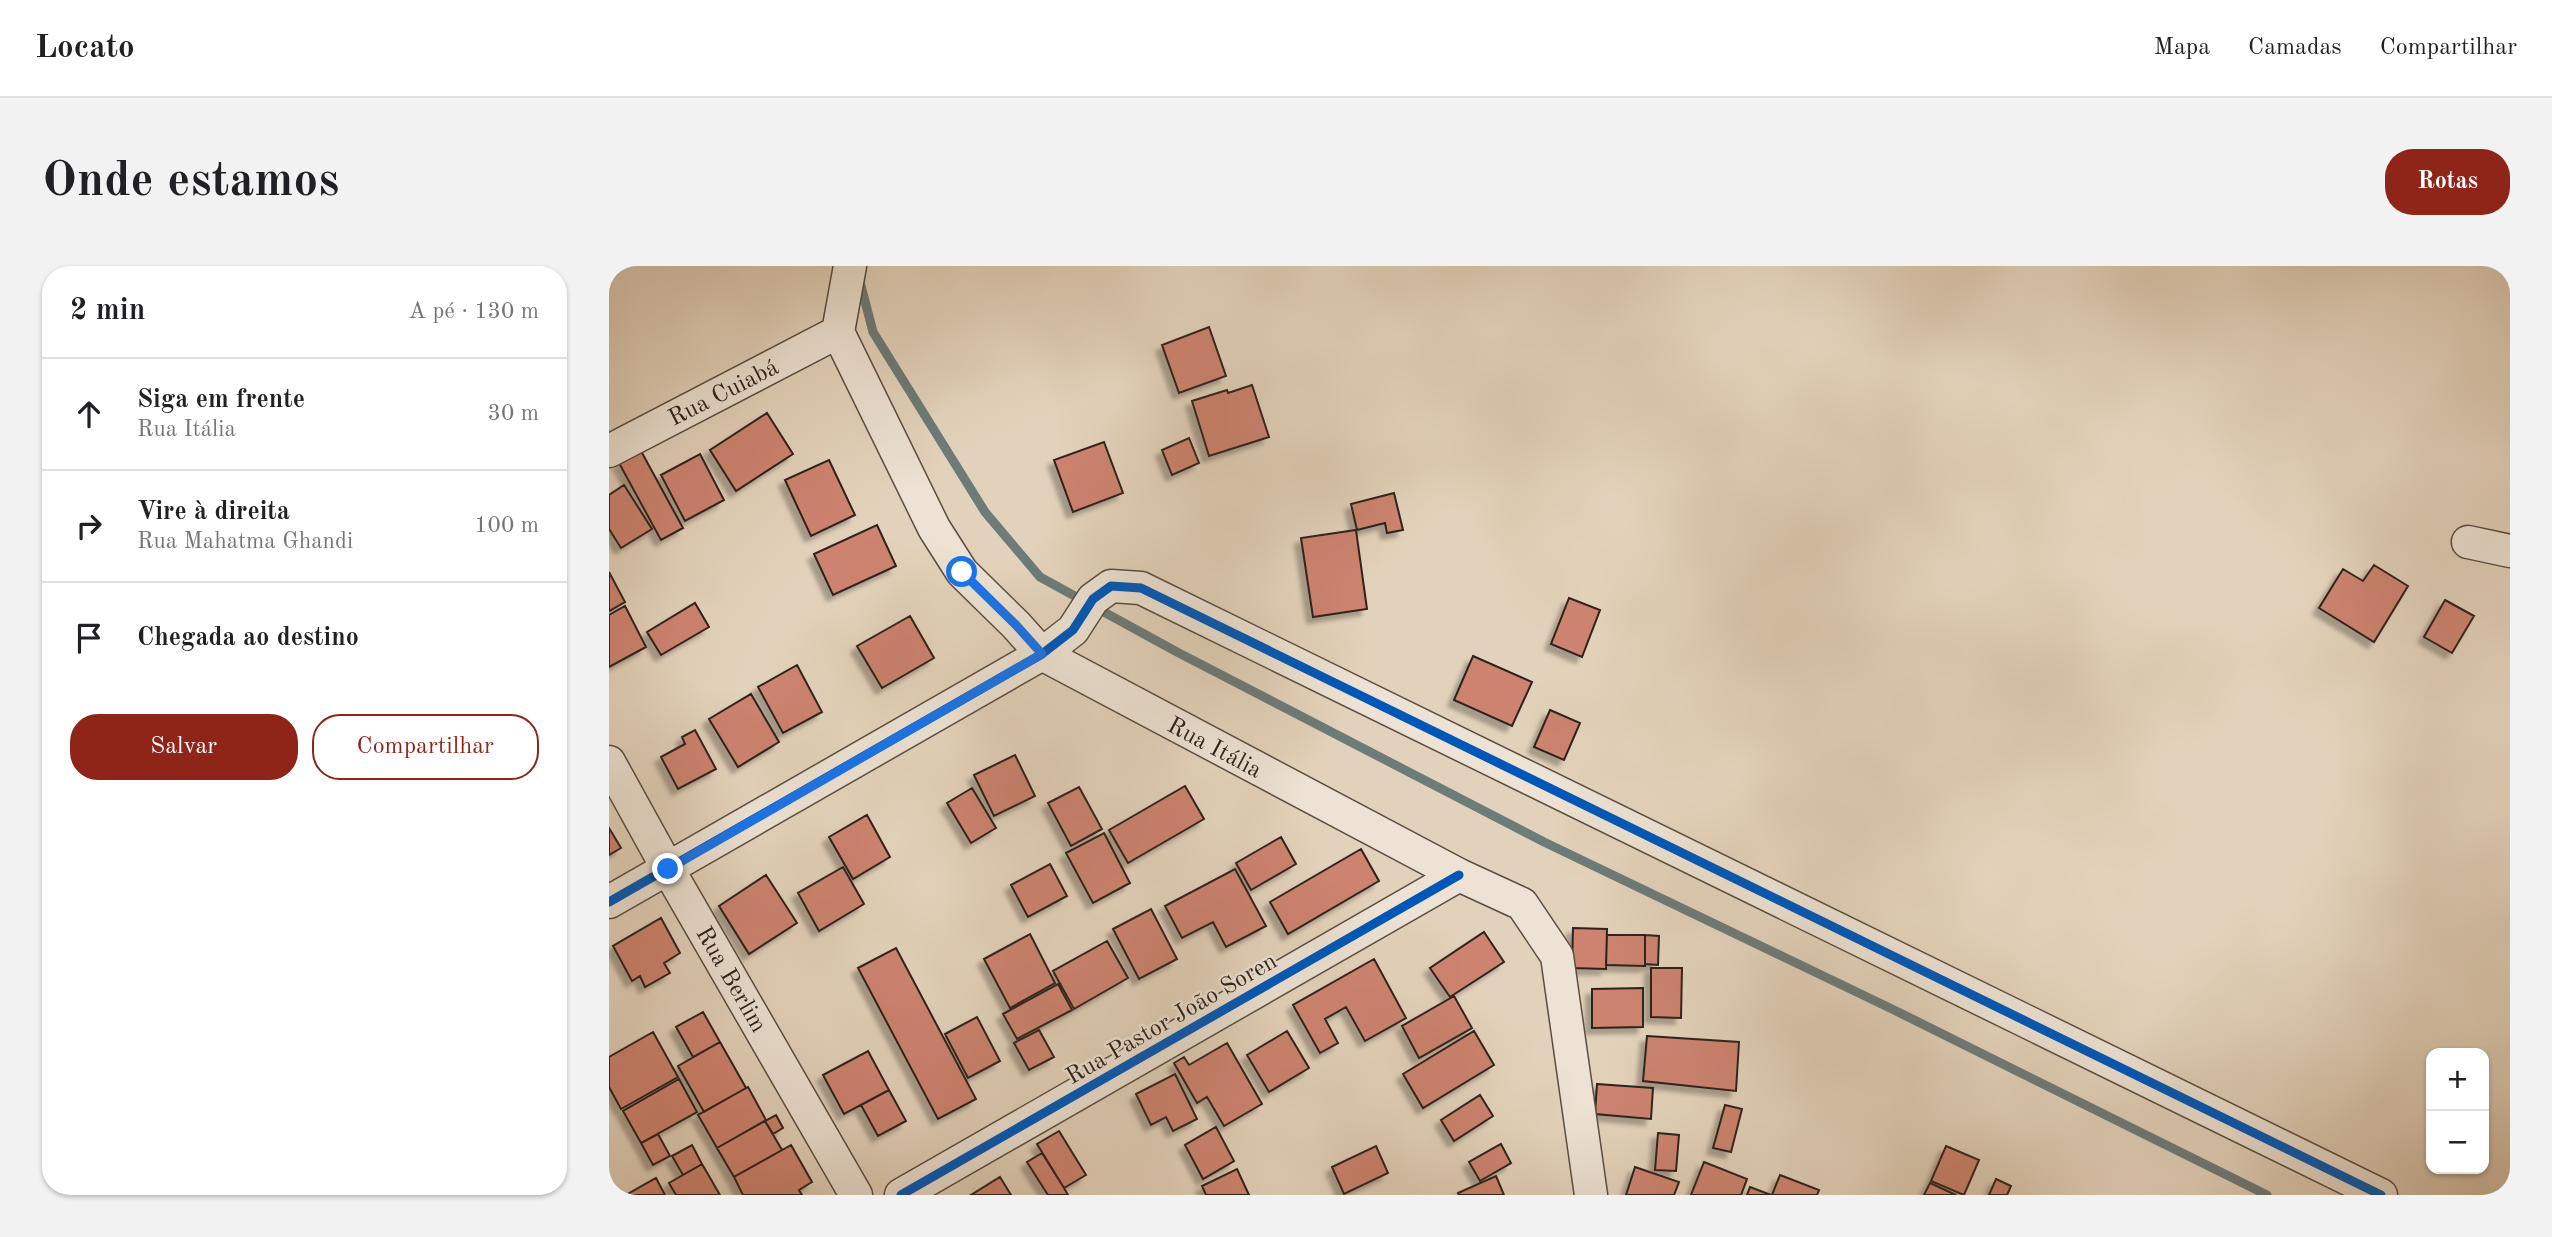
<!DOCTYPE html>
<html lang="pt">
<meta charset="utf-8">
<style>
body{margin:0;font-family:"Old Standard TT",serif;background:#f2f2f2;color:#202124}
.controls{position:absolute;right:21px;bottom:21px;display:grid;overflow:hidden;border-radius:14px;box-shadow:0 2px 5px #0004}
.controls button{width:63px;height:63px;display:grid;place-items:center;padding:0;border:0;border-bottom:2px solid #e0e0e0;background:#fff;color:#202124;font:35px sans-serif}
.stop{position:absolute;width:21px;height:21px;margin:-16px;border:5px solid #1a73e8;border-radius:50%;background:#fff}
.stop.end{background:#1a73e8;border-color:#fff;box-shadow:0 2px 7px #0008}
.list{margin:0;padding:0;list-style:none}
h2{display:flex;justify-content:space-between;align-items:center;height:91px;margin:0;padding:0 28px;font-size:30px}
h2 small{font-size:23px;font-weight:400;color:#757577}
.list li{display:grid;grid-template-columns:46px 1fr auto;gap:21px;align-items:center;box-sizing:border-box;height:112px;padding:0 28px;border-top:2px solid #e0e0e0}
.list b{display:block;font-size:26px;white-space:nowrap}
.list p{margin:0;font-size:23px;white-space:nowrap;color:#757577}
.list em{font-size:23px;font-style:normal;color:#757577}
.actions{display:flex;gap:14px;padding:21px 28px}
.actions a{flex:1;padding:16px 0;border:2px solid #8f2418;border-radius:28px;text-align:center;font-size:24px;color:#8f2418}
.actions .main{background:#8f2418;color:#fff}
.icon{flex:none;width:38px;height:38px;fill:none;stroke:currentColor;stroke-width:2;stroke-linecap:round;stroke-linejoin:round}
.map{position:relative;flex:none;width:1901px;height:929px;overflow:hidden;border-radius:28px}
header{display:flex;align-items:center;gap:42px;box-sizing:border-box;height:98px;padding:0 35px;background:#fff;border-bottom:2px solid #e0e0e0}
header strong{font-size:33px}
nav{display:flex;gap:38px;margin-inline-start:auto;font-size:24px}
.intro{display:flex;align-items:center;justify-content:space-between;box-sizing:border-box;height:168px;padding:0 42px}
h1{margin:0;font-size:49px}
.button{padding:18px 32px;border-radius:28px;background:#8f2418;color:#fff;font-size:24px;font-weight:700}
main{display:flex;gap:42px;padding:0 42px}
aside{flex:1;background:#fff;border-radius:28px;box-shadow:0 2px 5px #0004}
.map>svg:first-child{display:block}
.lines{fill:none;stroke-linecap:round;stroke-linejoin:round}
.stream{stroke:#6d7b79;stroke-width:9}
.building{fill:#cd836f;stroke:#2d221b;stroke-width:2;filter:url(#shadow)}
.street-casing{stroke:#5a4e43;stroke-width:35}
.street{stroke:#ede2d3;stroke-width:32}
.cycleway-casing{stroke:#ede2d3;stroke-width:13}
.cycleway{stroke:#0057b8;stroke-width:9}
.route{stroke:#1a73e8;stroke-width:9}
.labels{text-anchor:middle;stroke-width:5;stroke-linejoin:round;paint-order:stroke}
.street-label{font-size:24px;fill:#2d221b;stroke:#ede2d3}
</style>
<header>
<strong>Locato</strong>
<nav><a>Mapa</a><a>Camadas</a><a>Compartilhar</a></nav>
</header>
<div class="intro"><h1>Onde estamos</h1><a class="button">Rotas</a></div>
<main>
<aside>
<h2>2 min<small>A pé · 130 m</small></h2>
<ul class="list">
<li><svg class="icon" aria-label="ahead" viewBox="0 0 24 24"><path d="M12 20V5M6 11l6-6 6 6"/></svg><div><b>Siga em frente</b><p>Rua Itália</p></div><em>30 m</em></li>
<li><svg class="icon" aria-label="right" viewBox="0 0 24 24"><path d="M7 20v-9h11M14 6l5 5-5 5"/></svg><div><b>Vire à direita</b><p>Rua Mahatma Ghandi</p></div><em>100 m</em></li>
<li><svg class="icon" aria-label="arrive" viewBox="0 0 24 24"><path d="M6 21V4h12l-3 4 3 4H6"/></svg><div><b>Chegada ao destino</b></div></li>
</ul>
<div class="actions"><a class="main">Salvar</a><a>Compartilhar</a></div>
</aside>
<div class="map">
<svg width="1901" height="929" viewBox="0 0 1901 929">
<defs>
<filter id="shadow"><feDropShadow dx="-6" dy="6" stdDeviation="2" flood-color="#0004"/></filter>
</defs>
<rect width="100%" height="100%" fill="#e3d2bb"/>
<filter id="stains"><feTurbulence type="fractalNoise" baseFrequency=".00286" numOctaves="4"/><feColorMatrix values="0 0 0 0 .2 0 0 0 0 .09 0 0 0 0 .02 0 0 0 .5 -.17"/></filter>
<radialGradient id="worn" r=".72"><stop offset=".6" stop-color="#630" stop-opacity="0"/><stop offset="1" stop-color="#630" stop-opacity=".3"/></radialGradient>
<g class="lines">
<!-- stream -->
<path class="stream" d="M250 12 264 66 376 246 431 311 568 386 935 576 1283 743 1658 929"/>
</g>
<!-- building -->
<path class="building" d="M600 61 617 110 570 127 553 79Z
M643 119 660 171 600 190 583 135 618 124 619 127Z
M158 147 184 188 127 225 101 184Z
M580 172 590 197 563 209 553 184Z
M495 176 514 227 464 246 445 194Z
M32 185 74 262 52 274 10 197Z
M91 188 115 234 76 255 52 209Z
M220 194 246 249 202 270 176 214Z
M15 219 43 263 12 282 0 263V229Z
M785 227 794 264 778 267 776 257 748 264 742 238Z
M268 259 287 300 224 329 205 288Z
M747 264 758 343 704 351 692 272Z
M1765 299 1799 320 1765 376 1710 342 1734 303 1754 315Z
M0 306 16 336 0 345Z
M960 332 991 344 973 391 942 378Z
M1836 334 1865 350 1843 387 1815 371Z
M86 337 100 361 52 389 38 366Z
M16 340 37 381 0 401V349Z
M301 350 325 392 273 422 248 380Z
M864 390 923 416 903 460 845 434Z
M188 399 213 446 174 467 149 421Z
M142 428 170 476 129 501 100 453Z
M941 444 971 457 955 494 925 481Z
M86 464 107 503 69 523 52 491 76 478 73 471Z
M406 489 426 530 385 550 365 509Z
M576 520 595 553 519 597 500 564Z
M470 521 493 563 462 580 439 537Z
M363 522 387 562 362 577 338 537Z
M258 549 281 591 244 613 220 571Z
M0 562 12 582 0 589Z
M495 567 521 617 484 637 457 587Z
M672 571 687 598 642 624 627 597Z
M752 583 770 615 679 668 661 636Z
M441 598 458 630 419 651 402 619Z
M234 601 255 638 210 665 189 627Z
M626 603 657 660 617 681 604 656 573 672 556 640Z
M157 609 188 657 140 688 110 640Z
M542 643 568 693 530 713 504 663Z
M52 652 71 687 55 697 61 707 36 721 31 710 23 715 4 680Z
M964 662 998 663 997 703 963 702Z
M875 666 895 696 841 731 821 702Z
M421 668 446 717 401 742 375 693Z
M998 669H1036V700L997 699Z
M1036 669 1050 670 1049 699 1036 698Z
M498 675 519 712 465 743 444 705Z
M287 682 367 833 329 853 249 702Z
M765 693 797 752 756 775 737 741 716 753 729 777 711 787 684 739Z
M1042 702H1073L1072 752 1042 751Z
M449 718 463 744 408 773 394 748Z
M1034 722V761L983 762V723Z
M845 730 863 762 810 792 793 760Z
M94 746 111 776 84 791 67 761Z
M368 751 391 795 359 812 336 768Z
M430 764 445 791 420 804 405 777Z
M678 765 700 802 660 826 638 789Z
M865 765 885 799 814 842 794 808Z
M44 766 69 811 12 843 0 821V791Z
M1038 770 1130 776 1127 825 1034 815Z
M111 776 137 822 95 846 69 800Z
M618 777 653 838 615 860 598 831 588 837 565 797 575 791 580 799Z
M259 785 280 824 235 848 214 809Z
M566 808 588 853 564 865 557 851 542 859 527 828Z
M70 813 88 846 32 877 14 845Z
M988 818 1044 822 1042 853 986 848Z
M139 821 157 854 108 882 89 849Z
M280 824 297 855 269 870 252 839Z
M871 829 884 850 845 875 832 854Z
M1116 839 1133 843 1122 886 1104 882Z
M167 849 174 862 164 868 156 855Z
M156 855 173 884 125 911 108 882Z
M607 861 625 895 594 913 576 879Z
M450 865 477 909 455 922 428 878Z
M1049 867 1070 869 1067 905 1046 904Z
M49 868 61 890 44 899 32 877Z
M892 878 902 897 871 915 860 896Z
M83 879 93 898 74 909 63 890Z
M182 879 203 916 190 924 193 929H134L125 911Z
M767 880 779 907 735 928 723 901Z
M1337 880 1370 894 1355 929 1322 915Z
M433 887 455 922 459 929H439L418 896Z
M1095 896 1138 913 1132 929H1082Z
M93 898 111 929H67L60 917Z
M1026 901 1070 916 1065 929H1017Z
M628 903 640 929H597L593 920Z
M1171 909 1210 924 1208 929H1163Z
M887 910 895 929H850L849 927Z
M391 911 402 929H362Z
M47 912 56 929H17Z
M1387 913 1402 920 1398 929H1380Z
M1321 917 1347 929H1315Z
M1141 921 1162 929H1138Z"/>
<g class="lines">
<!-- street casing -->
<g class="street-casing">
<path id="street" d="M241 0 229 66 325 262 353 306 407 359 433 388 850 609 913 638 948 690 982 929
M0 185 229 66
M1859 276 1901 285
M0 496 59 603 247 929
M0 636 433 388 464 364 484 333 502 320 532 322 1772 929
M292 929 850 609"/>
</g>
<!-- street -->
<use href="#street" class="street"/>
<!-- cycleway casing -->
<g class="cycleway-casing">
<path id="cycleway" d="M0 636 433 388 464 364 484 333 502 320 532 322 1772 929
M292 929 850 609"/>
</g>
<!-- cycleway -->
<use href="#cycleway" class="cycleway"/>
</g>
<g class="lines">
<!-- route -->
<path class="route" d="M59 603 433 388 407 359 353 306"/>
</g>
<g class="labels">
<!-- street labels -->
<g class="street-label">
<text transform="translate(114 126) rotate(-27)" y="8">Rua Cuiabá</text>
<text transform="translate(606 481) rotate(28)" y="8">Rua Itália</text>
<text transform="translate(123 713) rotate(60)" y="8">Rua Berlim</text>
<text transform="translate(562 752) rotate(-30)" y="8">Rua Pastor João Soren</text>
</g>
</g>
<rect width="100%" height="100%" filter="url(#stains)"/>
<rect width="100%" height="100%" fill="url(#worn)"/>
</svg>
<div class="controls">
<button>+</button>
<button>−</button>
</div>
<div class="stop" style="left:353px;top:306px"></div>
<div class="stop end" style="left:59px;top:603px"></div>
</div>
</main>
